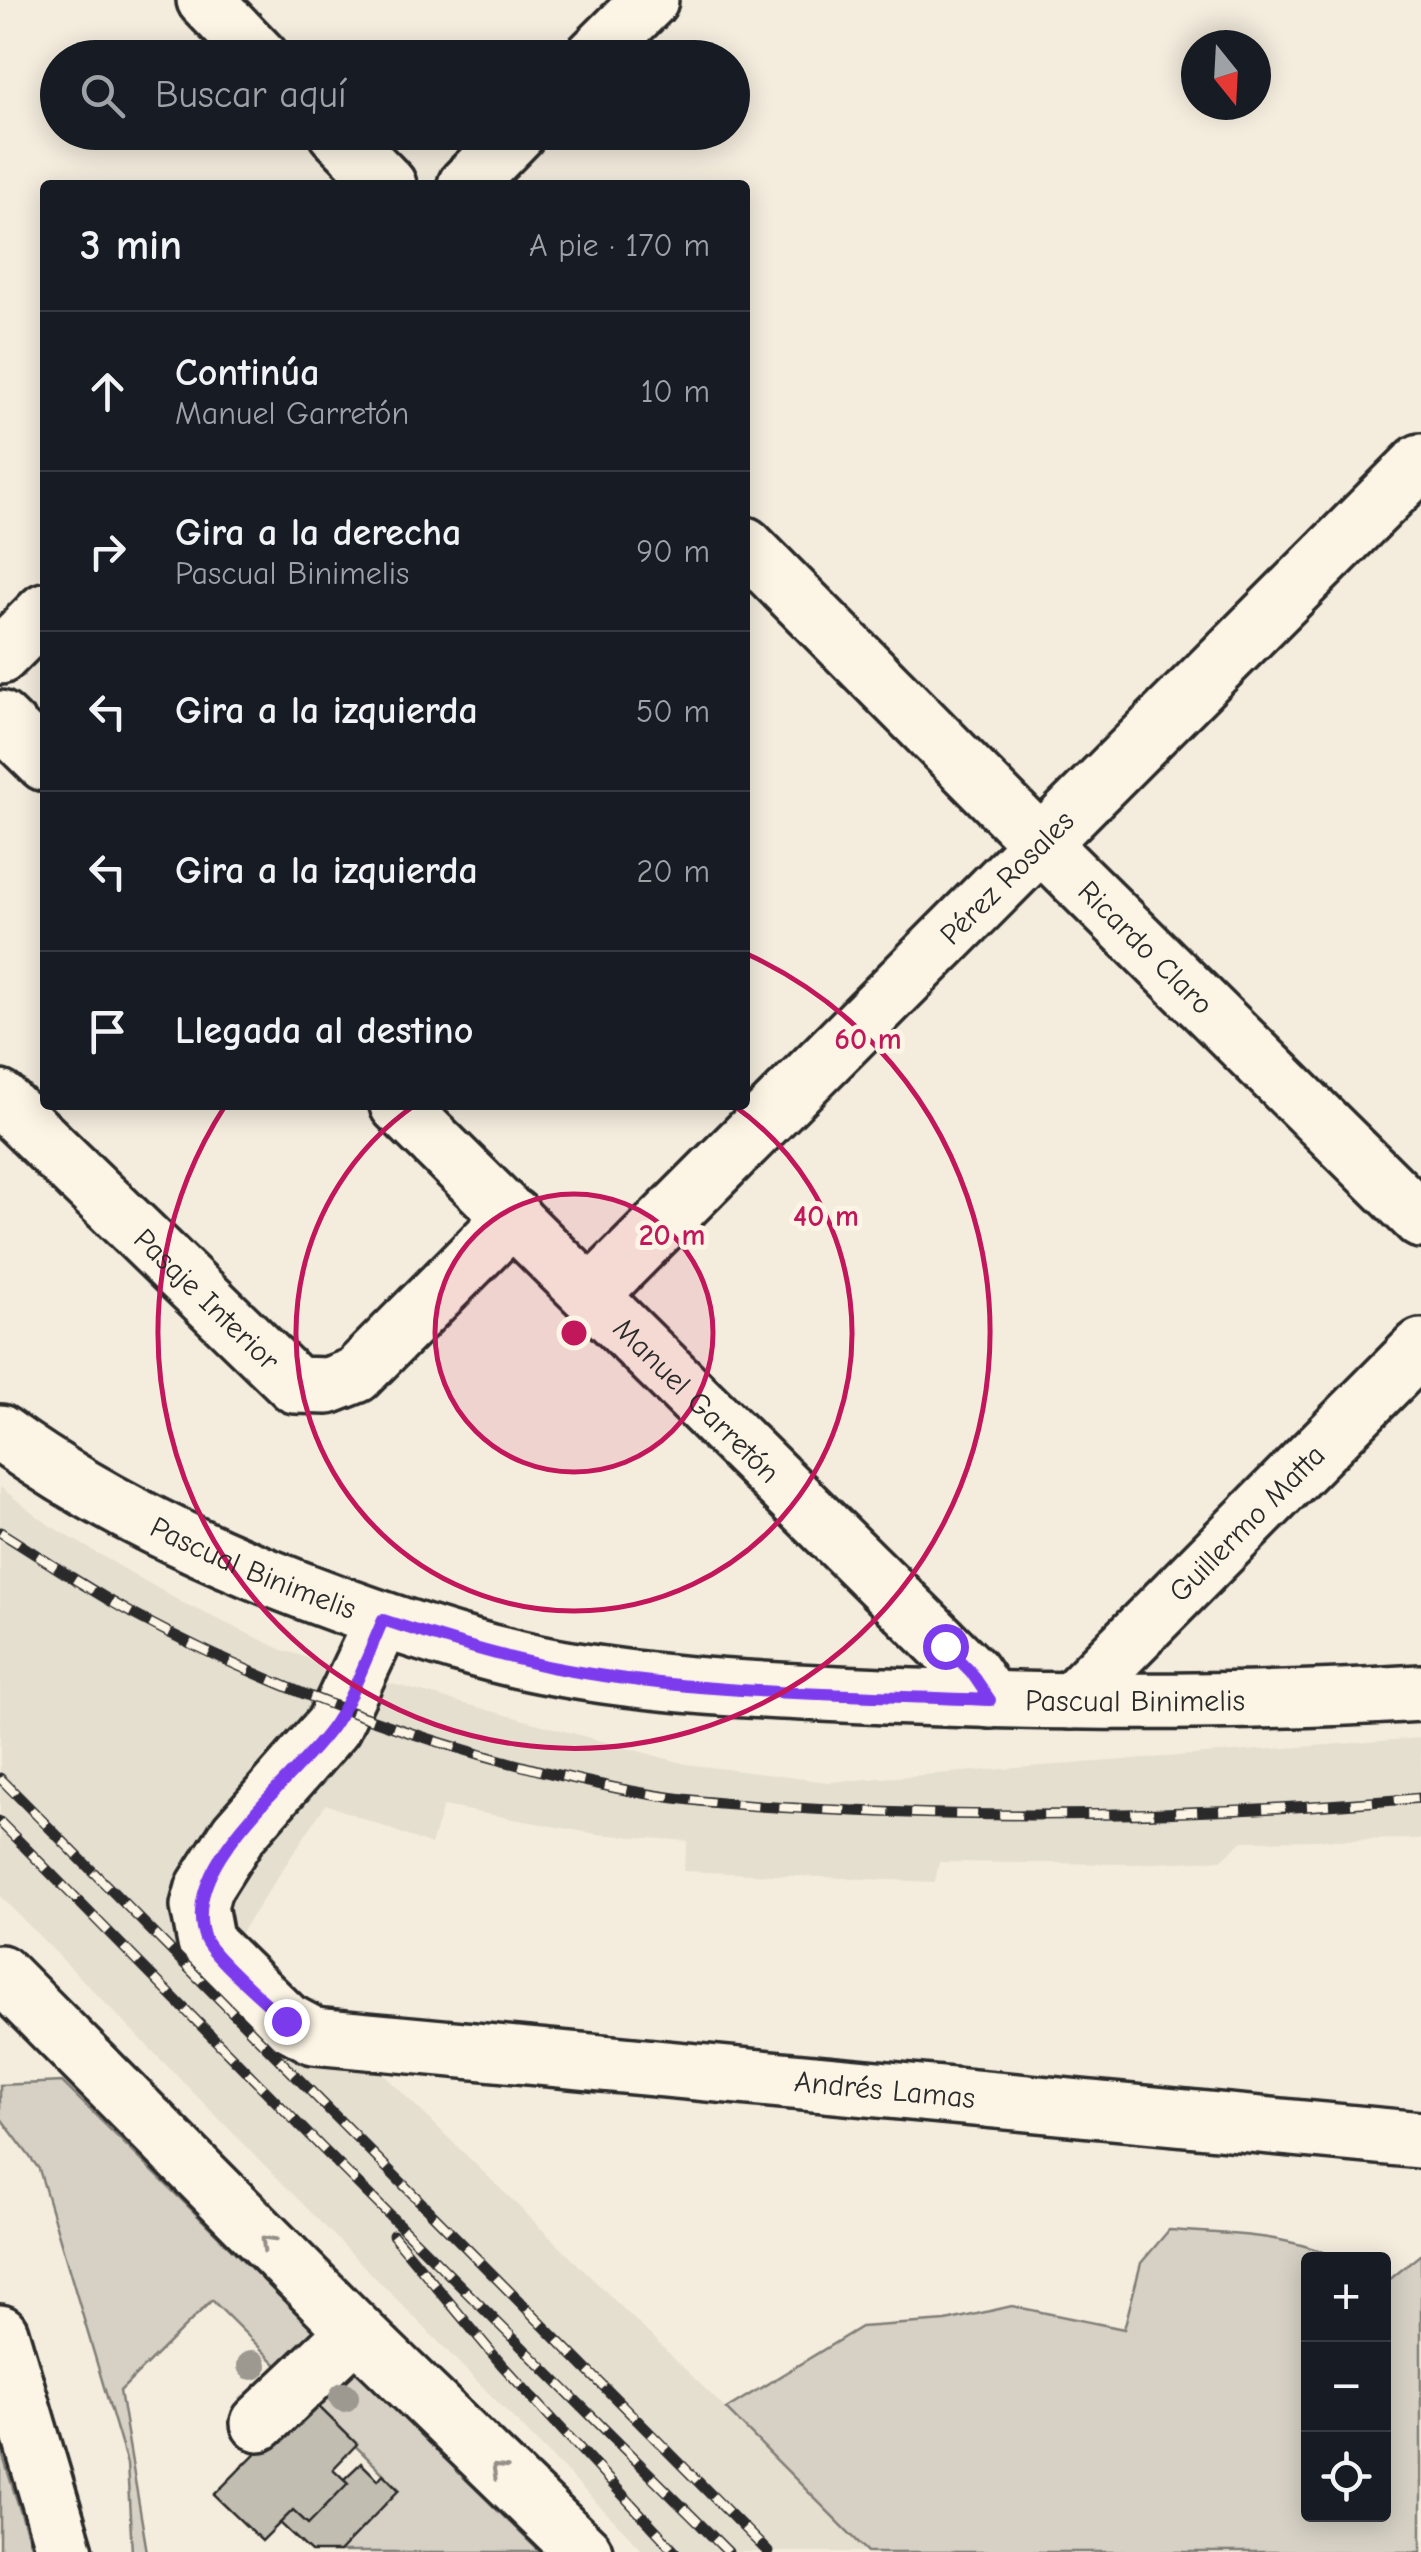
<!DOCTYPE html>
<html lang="es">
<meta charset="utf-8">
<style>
body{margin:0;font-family:"Comic Neue",sans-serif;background:#20242c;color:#f1f3f6}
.controls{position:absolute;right:30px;bottom:30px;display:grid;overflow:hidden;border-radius:10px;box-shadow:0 5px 25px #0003}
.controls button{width:90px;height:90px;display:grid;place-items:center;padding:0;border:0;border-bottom:2px solid #363941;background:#171b24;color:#f1f3f6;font:50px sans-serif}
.compass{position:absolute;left:1181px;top:30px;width:90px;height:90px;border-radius:50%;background:#171b24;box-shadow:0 5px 25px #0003;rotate:162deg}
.stop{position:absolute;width:30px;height:30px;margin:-22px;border:8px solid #7c3aed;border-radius:50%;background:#fff}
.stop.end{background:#7c3aed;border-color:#fff;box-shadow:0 2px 10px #0008}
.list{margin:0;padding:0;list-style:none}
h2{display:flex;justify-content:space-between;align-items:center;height:130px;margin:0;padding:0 40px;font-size:42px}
h2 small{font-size:32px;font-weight:400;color:#9ea1a6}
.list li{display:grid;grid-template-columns:65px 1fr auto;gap:30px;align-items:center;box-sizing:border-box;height:160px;padding:0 40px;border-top:2px solid #363941}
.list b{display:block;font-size:38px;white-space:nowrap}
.list p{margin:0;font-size:32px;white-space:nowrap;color:#9ea1a6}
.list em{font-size:32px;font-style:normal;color:#9ea1a6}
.icon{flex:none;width:55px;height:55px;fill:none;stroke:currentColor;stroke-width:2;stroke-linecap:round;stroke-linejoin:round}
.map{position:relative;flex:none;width:1421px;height:2552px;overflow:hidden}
.search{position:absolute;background:#171b24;box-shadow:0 5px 25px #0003;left:40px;top:40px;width:710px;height:110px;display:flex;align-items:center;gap:25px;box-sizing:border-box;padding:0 35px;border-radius:55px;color:#9ea1a6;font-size:38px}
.panel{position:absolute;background:#171b24;box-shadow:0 5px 25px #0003;left:40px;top:180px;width:710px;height:930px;border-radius:10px}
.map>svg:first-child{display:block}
.built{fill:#e5dfd0}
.green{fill:#d6d1c4;stroke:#807e78;stroke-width:2.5}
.building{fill:#c2bdb1;stroke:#2b2b2b;stroke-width:2.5}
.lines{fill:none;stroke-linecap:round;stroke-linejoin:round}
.minor-casing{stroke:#2b2b2b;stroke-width:62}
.major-casing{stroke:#2b2b2b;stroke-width:62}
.minor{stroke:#fcf5e5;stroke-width:55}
.major{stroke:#fcf5e5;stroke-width:55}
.rail-casing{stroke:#2b2b2b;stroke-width:11}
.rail{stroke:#fcf5e5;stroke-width:8;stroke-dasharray:22;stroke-linecap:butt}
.tree{fill:#9d9990}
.oneway{stroke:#949088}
.route{stroke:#7c3aed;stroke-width:12}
.ring{fill:none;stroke:#c2185b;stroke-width:5}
.labels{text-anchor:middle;stroke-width:10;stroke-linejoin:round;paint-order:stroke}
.street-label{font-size:30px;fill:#2b2b2b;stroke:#fcf5e5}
.centre{fill:#c2185b;stroke:#fcf5e5;stroke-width:5}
.ring-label{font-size:30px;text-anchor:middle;font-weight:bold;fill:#c2185b;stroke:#fcf5e5;stroke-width:10;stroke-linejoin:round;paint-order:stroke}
</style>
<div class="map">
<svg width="1421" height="2552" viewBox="0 0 1421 2552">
<rect width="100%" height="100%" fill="#f4edde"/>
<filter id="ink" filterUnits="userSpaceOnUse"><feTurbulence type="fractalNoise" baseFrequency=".01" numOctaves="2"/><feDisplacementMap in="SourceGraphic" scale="20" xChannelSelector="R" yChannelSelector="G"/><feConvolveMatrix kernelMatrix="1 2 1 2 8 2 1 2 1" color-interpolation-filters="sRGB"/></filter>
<g filter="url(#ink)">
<!-- built -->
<path class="built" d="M0 1487 49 1525 181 1602 283 1650 374 1679 686 1764 828 1782 1421 1738V1839L1243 1841 1221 1860 1135 1864 939 1862 935 1882 683 1871 688 1841 596 1834 443 1806 431 1845 326 1804 240 1934 778 2460 868 2552H645L0 1896Z"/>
<!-- green -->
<path class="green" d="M62 2082 334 2350 295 2383 212 2300 120 2391 147 2552H132L127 2464 39 2169 0 2117V2085Z
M1169 2230C1224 2234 1288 2233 1338 2259L1308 2260V2514H1384V2284L1421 2254V2552H868L726 2409 861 2327 946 2321 1012 2306 1124 2329 1141 2263Z
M339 2355 540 2552H339L399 2489 302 2393Z
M0 2447 33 2552H0Z"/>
<!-- building -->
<path class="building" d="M310 2398 357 2444 333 2469 348 2483 308 2524 293 2510 262 2541 214 2495Z
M361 2463 378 2480 383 2474 399 2490 339 2552H311L280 2523 293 2510 308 2524 348 2483 344 2479Z"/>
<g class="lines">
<!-- minor casing -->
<g class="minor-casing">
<g id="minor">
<path d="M205 0 261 58"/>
<path d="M592 58 650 0"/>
<path d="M336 132 388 185"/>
<path d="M466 185 518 132"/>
<path id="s1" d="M745 545 1040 843 1421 1220"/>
<path d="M0 656 45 611"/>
<path d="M0 719 45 763"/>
<path id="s2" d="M0 1099 295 1385 328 1386 356 1375 513 1217"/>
<path id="s3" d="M398 1105 945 1646 971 1672 990 1700"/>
<path id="s4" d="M592 1294 1421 462"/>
<path id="s5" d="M0 1433C112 1514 242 1571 372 1616 431 1636 492 1656 554 1667 663 1687 774 1691 885 1696 1063 1703 1243 1704 1421 1693"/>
<path id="s6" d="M383 1620 333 1726 238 1834 204 1888 199 1906 206 1943 286 2021 314 2036 1421 2140"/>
<path id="s7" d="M1071 1701 1421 1347"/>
<path d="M259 2423 356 2331"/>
</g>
</g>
<!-- major casing -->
<g class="major-casing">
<path id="major" d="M0 1973 356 2331 584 2552
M0 2333 65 2552"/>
</g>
<!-- minor -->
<use href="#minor" class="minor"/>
<!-- major -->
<use href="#major" class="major"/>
<!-- rail casing -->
<g class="rail-casing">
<path id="rail" d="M0 1532C45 1560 89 1590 135 1615 284 1695 451 1754 616 1788 703 1806 791 1808 879 1812 1059 1819 1241 1813 1421 1798
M0 1778 768 2552
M0 1822 321 2147 728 2552
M393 2235 502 2365 676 2552"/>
</g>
<!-- rail -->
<use href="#rail" class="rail"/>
</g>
<!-- trees -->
<g class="tree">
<circle cx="252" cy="2365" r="15"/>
<circle cx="344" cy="2397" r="15"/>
</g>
<!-- one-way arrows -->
<defs><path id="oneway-chevron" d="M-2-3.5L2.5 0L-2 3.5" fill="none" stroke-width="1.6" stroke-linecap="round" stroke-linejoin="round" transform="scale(2.5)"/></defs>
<g class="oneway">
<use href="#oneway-chevron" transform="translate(267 2242) rotate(-135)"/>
<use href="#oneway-chevron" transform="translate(498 2470) rotate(-136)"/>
</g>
</g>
<g class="lines" filter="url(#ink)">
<!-- route -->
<path class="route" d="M286 2021C269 2005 212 1957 205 1939 177 1863 296 1781 334 1724 355 1692 368 1654 383 1620 438 1638 493 1655 551 1667 695 1695 844 1694 990 1700L971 1672 945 1646"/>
</g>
<!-- distance rings -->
<circle cx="574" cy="1333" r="139" fill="#c2185b" fill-opacity=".12"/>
<g class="ring">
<circle cx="574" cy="1333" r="139"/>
<path d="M733 1105A278 278 0 1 1 415 1105"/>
<path d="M747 954A416 416 0 1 1 225 1106"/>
</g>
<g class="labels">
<!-- street labels -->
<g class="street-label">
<text dy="10" stroke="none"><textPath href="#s4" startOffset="588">Pérez Rosales</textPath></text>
<text dy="10" stroke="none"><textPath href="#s1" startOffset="568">Ricardo Claro</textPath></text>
<text dy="10" stroke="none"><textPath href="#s2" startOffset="288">Pasaje Interior</textPath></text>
<text dy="10" stroke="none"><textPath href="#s3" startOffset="420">Manuel Garretón</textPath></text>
<text dy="10" stroke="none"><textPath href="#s7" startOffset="250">Guillermo Matta</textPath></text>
<text dy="10" stroke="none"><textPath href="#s5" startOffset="288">Pascual Binimelis</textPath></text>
<text dy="10" stroke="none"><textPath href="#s5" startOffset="1188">Pascual Binimelis</textPath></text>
<text dy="10" stroke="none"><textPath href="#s6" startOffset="1098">Andrés Lamas</textPath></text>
</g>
</g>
<circle cx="574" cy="1333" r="15" class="centre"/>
<g class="ring-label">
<text x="868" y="1049">60 m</text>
<text x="826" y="1226">40 m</text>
<text x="672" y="1245">20 m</text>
</g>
</svg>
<div class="controls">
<button>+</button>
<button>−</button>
<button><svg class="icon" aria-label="locate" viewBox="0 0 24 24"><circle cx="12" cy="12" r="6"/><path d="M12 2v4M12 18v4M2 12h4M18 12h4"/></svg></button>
</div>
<svg class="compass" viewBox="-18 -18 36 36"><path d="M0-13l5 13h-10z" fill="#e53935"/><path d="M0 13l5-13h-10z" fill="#9ea1a6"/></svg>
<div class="stop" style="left:945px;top:1646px"></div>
<div class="stop end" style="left:286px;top:2021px"></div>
<div class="search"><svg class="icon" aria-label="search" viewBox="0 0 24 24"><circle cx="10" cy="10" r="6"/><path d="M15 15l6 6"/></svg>Buscar aquí</div>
<section class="panel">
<h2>3 min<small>A pie · 170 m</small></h2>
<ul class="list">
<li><svg class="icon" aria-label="ahead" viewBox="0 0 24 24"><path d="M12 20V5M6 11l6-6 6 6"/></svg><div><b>Continúa</b><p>Manuel Garretón</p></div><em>10 m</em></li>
<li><svg class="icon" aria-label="right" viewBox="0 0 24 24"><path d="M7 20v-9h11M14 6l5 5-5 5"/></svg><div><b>Gira a la derecha</b><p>Pascual Binimelis</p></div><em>90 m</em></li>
<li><svg class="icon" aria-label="left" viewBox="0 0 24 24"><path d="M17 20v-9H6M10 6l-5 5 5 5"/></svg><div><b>Gira a la izquierda</b></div><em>50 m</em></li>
<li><svg class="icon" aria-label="left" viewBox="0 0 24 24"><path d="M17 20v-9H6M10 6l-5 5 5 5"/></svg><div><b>Gira a la izquierda</b></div><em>20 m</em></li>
<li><svg class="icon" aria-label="arrive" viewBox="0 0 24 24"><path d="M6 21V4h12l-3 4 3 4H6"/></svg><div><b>Llegada al destino</b></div></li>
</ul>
</section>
</div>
